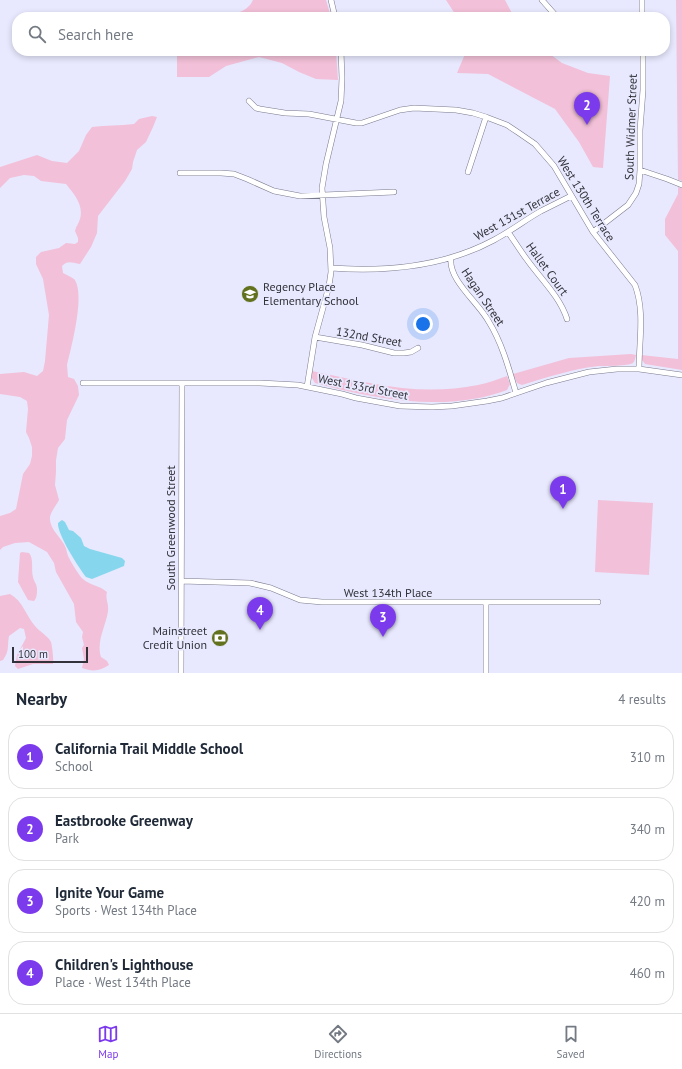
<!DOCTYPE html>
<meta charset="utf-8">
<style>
body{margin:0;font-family:"PT Sans",sans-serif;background:#f2f2f3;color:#1f2937}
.scale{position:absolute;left:12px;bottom:10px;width:76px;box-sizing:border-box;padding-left:4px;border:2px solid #32323a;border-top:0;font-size:11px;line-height:14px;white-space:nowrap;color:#32323a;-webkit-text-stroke:3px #e8e9fe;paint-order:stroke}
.you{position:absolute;left:423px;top:324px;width:14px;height:14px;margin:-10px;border:3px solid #fff;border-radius:50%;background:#1a73e8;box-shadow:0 0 0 6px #1a73e833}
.badge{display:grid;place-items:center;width:26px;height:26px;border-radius:50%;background:#7c3aed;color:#fff;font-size:13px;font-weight:700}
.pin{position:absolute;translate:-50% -33px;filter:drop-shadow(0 1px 2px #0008)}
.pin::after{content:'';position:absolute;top:21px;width:14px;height:12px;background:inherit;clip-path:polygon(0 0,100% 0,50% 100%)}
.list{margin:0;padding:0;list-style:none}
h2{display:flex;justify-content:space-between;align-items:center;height:52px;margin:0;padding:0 16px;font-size:17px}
h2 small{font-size:13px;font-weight:400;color:#747a83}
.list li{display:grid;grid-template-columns:26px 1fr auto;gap:12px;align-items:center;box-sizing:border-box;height:64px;margin:0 8px 8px;padding:0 8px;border:1px solid #e0e1e3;border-radius:16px}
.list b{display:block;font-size:15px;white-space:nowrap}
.list p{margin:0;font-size:13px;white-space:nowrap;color:#747a83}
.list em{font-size:13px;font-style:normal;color:#747a83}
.icon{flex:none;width:22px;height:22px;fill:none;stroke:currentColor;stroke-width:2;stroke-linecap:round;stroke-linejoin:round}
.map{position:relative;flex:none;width:682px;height:673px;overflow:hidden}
.search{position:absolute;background:#fff;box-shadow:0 2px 6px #0003;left:12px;right:12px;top:12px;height:44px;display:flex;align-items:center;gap:10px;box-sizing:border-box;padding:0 14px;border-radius:16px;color:#747a83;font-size:15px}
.sheet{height:340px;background:#fff}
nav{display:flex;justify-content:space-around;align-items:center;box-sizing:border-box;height:56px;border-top:1px solid #e0e1e3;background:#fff;font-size:11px;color:#747a83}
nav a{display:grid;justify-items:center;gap:2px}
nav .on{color:#7c3aed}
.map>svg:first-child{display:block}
.green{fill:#f2c0d8}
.water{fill:#86d7ee}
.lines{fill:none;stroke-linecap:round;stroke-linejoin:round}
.minor-casing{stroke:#797a8c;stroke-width:6}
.minor{stroke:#fff;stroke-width:5}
.labels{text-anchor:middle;stroke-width:3.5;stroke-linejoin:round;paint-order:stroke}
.street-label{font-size:12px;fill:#32323a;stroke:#e8e9fe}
.poi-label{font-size:12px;fill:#32323a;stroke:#e8e9fe;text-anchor:start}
</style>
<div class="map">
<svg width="682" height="673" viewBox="0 0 682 673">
<rect width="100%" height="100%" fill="#e8e9fe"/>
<!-- green -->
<path class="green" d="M253 0H326L331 17H216C229 15 247 14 253 0Z
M446 0H505L514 17H457Z
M676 0H682V181L678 180Z
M177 51H336L338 80 316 79 299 72 282 63 259 57 226 66 209 77H177Z
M465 51H546L562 63 588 73 610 76 603 168 593 167 579 142 555 109 488 74 457 73 465 54Z
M152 116 157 117 153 127 146 142 137 150 133 162 132 169 125 181 98 216 97 233 91 247 80 264C72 263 68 260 62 266L63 273C67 275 71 277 74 279 86 293 71 348 67 365L68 377 74 379 78 386 79 395 67 420 65 439 58 448 56 460V472L55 485 59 500C56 506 51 511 50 517 49 529 61 537 65 546 67 550 67 555 69 558 71 562 80 577 83 579 89 585 99 585 107 592 105 599 109 604 108 611 106 626 96 641 101 657L107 661 109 665C100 671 93 672 82 668L84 659 82 648 84 645 82 637 83 632 76 622 74 604 56 572 54 563 47 552 29 542 15 543 3 547 0 550V516L10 513 16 509 23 474 30 464 32 456V447L29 438 26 432 28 409 27 401 20 397 0 394V374L24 372 37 376 43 371 45 361 49 315 43 279 36 264V257L41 252 59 248 66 243 75 244 78 242V238L75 231C76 226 79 223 80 219 84 205 74 194 66 184L41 181 34 176 24 175 10 178 0 188V167L37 155 52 161 67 163 79 151 86 135 92 127C106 125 120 126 134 124L139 119Z
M678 187 682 188V370L645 364 642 360 641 355 678 359V251L665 235V219L678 194Z
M631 354 636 355C635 358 635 361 633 363 628 366 606 366 599 366 572 369 548 377 522 385L517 383 513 374 569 358Z
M312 371C369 383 419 397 478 385 488 383 498 379 507 376L510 384 507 390C446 413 375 399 315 383L312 378Z
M598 500 653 503 649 575 595 572Z
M22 552 29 553C34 558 31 570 33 577 34 582 37 584 37 589 37 593 37 598 34 601L28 600 18 582 20 553Z
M10 594C23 601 26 616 35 626 40 632 48 636 51 642 52 645 54 661 53 664H33L18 669 15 666 17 655 26 638 24 629 20 628 9 636C7 646 10 650 3 660L0 661V596Z"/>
<!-- water -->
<path class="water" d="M62 520 65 522 69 530 73 531 81 538 84 546 90 549 122 558 125 561 124 566 92 579 86 577C79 568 57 534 58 523Z"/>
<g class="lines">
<!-- minor casing -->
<g class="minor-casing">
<path id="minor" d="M331 0 335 17
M542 0 557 17
M642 0V17
M249 101 256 108 260 109 285 113 309 114 356 123H362L400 110 414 108 456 110 473 113 486 117 507 125 519 133 535 144 554 166 593 232 635 285C645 311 639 342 639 369
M640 170 667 179 682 185
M468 172 486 117
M180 173H221L234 174 247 179 274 191 300 196 394 192
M508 232C515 242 521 252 528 261 541 279 560 297 567 319
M593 232 628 205 636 193 639 184 640 170V130L643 90V51
M451 258C448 280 479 303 489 322 502 343 509 369 516 393
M331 268C387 272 444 267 494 240 511 231 525 220 541 211 551 206 561 201 571 196
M315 337 362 345 394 353H404L411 352 418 348
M83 383H260L298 385 342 394 356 398 400 406 432 407 452 406 487 401 502 398 546 383 589 372 617 369H639L682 375
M307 387 315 337 329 286 331 272 330 248 324 217 322 188 326 164 341 101 342 78 341 51
M181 581 250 583 271 588 300 600 322 602H598
M486 602V673
M181 673 182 383"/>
</g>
<!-- minor -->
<use href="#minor" class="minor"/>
</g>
<!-- icons -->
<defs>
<g id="school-disc" transform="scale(0.9)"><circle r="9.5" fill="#62711e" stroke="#e8e9fe"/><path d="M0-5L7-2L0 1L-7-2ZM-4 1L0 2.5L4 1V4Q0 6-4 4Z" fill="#fff"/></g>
<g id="bank-disc" transform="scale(0.9)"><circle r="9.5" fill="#62711e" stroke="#e8e9fe"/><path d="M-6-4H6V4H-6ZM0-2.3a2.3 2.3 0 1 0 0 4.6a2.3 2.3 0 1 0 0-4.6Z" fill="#fff"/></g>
</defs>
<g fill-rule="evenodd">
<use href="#school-disc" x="250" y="294"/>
<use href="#bank-disc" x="220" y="638"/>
</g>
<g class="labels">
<!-- street labels -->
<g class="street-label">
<text transform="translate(631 127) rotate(-88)" y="4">South Widmer Street</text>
<text transform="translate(586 199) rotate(58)" y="4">West 130th Terrace</text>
<text transform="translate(517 214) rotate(-29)" y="4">West 131st Terrace</text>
<text transform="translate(547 269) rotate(54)" y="4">Hallet Court</text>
<text transform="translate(483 297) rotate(56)" y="4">Hagan Street</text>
<text transform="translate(369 337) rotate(10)" y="4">132nd Street</text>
<text transform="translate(363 387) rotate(11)" y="4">West 133rd Street</text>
<text transform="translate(171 528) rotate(-90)" y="4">South Greenwood Street</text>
<text x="388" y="597">West 134th Place</text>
</g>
<!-- poi labels -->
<g class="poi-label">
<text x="263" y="291">Regency Place<tspan x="263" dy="14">Elementary School</tspan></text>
<text x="207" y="635" text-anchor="end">Mainstreet<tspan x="207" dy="14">Credit Union</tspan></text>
</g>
</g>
</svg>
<div class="scale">100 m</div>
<div class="you"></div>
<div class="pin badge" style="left:563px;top:509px">1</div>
<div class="pin badge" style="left:587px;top:125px">2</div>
<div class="pin badge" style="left:383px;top:637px">3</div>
<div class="pin badge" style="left:260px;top:630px">4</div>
<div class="search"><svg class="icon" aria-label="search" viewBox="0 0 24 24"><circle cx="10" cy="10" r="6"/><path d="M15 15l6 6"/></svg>Search here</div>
</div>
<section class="sheet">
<h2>Nearby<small>4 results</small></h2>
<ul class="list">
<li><span class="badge">1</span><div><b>California Trail Middle School</b><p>School</p></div><em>310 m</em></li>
<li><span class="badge">2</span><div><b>Eastbrooke Greenway</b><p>Park</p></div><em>340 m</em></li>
<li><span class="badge">3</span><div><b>Ignite Your Game</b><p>Sports · West 134th Place</p></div><em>420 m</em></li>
<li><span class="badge">4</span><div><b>Children's Lighthouse</b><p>Place · West 134th Place</p></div><em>460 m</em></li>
</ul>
</section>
<nav>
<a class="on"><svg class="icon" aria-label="map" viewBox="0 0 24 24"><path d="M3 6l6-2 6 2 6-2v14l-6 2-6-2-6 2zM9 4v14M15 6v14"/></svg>Map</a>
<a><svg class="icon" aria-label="directions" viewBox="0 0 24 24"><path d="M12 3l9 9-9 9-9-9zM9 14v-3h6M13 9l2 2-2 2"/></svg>Directions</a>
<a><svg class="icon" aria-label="saved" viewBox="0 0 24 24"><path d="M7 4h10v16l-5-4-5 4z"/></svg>Saved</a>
</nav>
